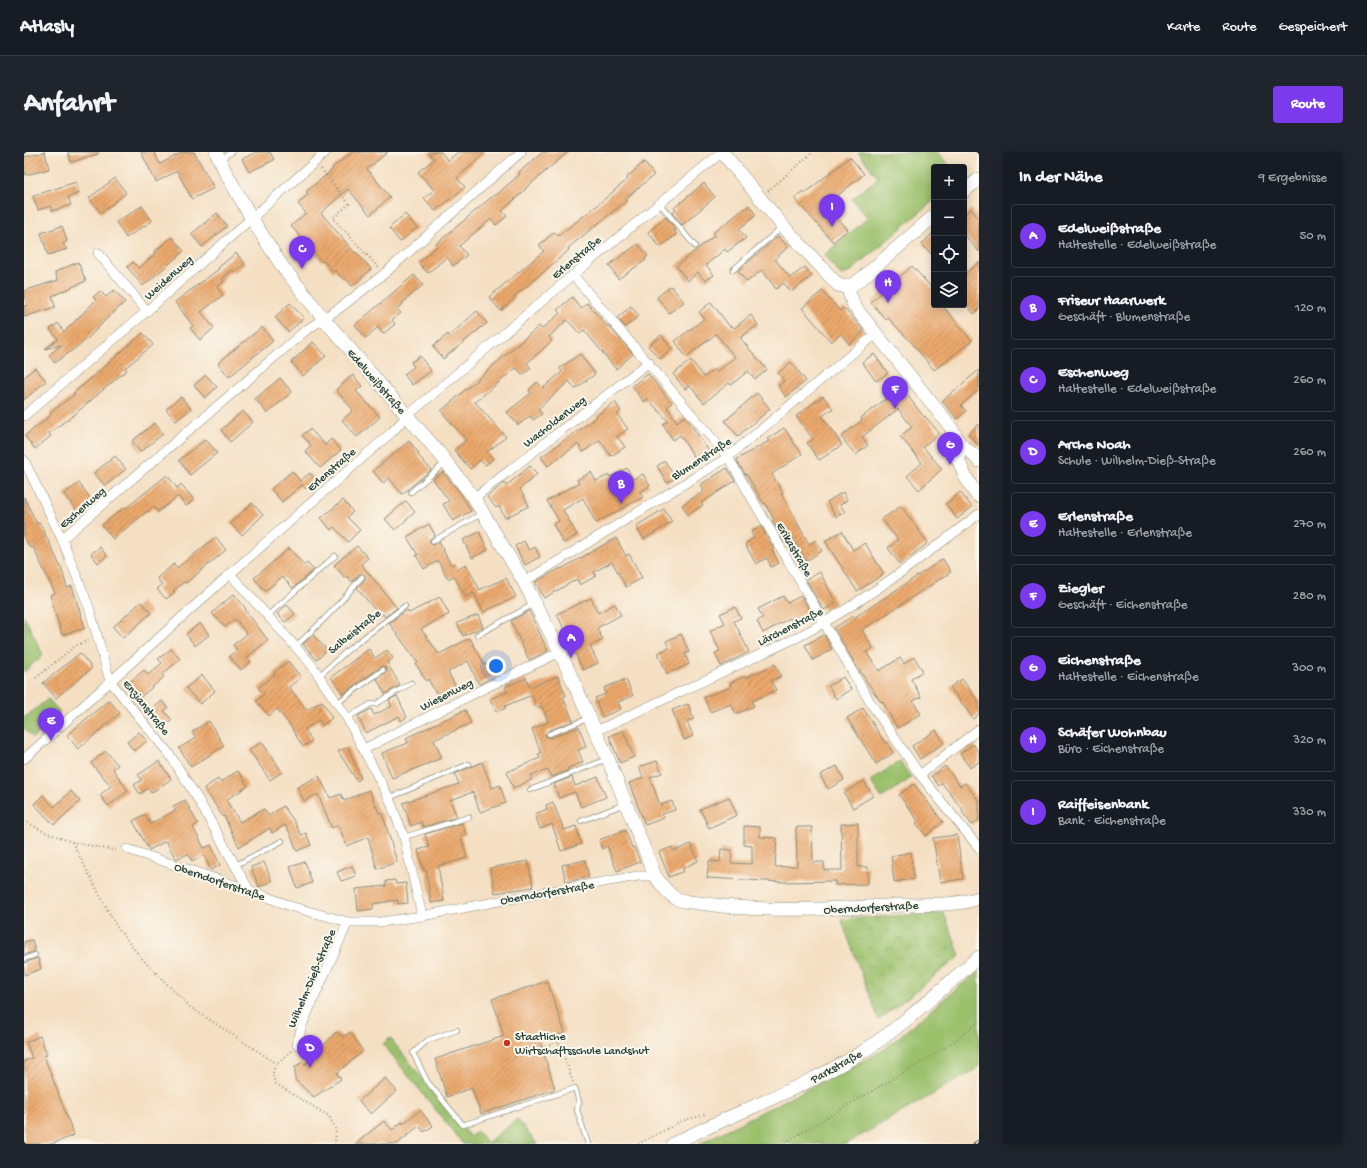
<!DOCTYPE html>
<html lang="de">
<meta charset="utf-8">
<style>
body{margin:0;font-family:"Gochi Hand",sans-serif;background:#20242c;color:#f1f3f6}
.controls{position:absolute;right:12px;top:12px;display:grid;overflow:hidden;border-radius:4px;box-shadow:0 2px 10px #0003}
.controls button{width:36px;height:36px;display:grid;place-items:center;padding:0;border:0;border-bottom:1px solid #363941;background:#171b24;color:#f1f3f6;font:20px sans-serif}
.you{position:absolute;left:472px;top:514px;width:14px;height:14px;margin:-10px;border:3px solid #fff;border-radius:50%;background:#1a73e8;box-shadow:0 0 0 6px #1a73e833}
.badge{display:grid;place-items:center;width:26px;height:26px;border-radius:50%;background:#7c3aed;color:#fff;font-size:13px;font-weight:700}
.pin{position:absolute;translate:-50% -33px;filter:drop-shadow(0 1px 2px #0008)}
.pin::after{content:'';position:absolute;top:21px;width:14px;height:12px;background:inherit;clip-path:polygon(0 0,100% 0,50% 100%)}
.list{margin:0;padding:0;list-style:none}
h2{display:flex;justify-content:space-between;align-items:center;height:52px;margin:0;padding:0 16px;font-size:17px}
h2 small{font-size:13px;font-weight:400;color:#9ea1a6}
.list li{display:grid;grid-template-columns:26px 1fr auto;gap:12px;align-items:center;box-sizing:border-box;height:64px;margin:0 8px 8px;padding:0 8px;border:1px solid #363941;border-radius:4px}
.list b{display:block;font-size:15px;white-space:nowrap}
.list p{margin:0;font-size:13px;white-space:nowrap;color:#9ea1a6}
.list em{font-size:13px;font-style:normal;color:#9ea1a6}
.icon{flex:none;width:22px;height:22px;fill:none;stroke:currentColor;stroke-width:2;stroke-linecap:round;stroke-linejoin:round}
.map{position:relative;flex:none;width:955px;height:992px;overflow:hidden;border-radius:4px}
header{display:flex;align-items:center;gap:24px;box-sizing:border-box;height:56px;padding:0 20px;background:#171b24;border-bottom:1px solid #363941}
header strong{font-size:19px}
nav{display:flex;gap:22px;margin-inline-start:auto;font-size:14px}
.intro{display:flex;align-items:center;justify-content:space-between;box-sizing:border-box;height:96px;padding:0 24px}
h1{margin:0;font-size:28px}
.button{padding:10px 18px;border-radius:4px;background:#7c3aed;color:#fff;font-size:14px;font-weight:700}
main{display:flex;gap:24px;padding:0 24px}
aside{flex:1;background:#171b24;border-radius:4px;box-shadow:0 2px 10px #0003}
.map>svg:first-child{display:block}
.green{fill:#9ac06b;stroke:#5c7e50}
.park{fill:url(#park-crowns);stroke:#5c7e50}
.building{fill:url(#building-hatch)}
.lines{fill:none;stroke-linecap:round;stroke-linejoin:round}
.lane-casing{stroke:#8a8e7c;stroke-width:6}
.street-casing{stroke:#8a8e7c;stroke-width:10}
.secondary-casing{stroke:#8a8e7c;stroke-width:14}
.path{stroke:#8a8e7c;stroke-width:2;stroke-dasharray:1 3;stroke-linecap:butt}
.lane{stroke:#fff;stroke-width:4.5}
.street{stroke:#fff;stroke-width:9}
.secondary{stroke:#fff;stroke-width:13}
.rail-casing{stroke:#1f3d34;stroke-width:4.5}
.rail{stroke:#fbf7ec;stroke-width:3;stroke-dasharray:9;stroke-linecap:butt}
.poi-dot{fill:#c8321e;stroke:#fbf7ec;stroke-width:1.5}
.labels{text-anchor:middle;stroke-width:4;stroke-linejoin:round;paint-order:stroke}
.street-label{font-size:12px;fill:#1f3d34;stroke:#fbf7ec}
.poi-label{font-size:12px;fill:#1f3d34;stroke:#fbf7ec;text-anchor:start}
</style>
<header>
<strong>Atlasly</strong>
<nav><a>Karte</a><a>Route</a><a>Gespeichert</a></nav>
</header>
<div class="intro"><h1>Anfahrt</h1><a class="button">Route</a></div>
<main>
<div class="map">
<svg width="955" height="992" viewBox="0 0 955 992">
<defs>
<pattern id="park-crowns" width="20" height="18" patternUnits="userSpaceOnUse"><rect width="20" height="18" fill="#9ac06b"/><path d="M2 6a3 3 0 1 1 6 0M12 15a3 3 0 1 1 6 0" fill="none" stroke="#7d9d59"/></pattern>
<pattern id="building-hatch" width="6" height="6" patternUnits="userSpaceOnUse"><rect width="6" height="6" fill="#eba86c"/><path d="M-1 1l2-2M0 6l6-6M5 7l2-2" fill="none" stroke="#be8a5a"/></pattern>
</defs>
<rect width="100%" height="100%" fill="#fbf7ec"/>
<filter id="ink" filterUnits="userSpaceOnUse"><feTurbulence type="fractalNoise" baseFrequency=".025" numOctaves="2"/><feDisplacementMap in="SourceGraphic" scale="8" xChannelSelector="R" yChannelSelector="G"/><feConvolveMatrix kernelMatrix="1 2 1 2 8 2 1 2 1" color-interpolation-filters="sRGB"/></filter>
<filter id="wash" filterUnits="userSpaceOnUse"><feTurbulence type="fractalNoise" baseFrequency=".012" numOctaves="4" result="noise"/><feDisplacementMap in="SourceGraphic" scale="16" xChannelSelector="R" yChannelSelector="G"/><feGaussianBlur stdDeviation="0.9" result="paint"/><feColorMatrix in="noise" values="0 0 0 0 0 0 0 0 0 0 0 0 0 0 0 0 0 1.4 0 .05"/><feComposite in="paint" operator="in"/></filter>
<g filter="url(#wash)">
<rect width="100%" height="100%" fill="#f4dfc3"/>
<!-- green -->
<path class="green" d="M834 0H913L927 15H910V48L826 120 818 123 814 120 800 103 844 66 828 47 854 26Z
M0 464 19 503 0 520Z
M876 609 887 626 858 646 846 629Z
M955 818V914L951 918 822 992H675L858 899Z
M366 886 446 985 453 979 463 991 493 967 513 992H439L359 892Z"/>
<!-- park -->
<path class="park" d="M24 547 36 560 9 586 0 577V566Z
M920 761 936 804 855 868 817 767Z"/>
<g id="blocks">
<!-- building -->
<path class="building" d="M21 0 25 17 2 23 0 17V5Z
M44 0H74V2L47 10Z
M117 0H130L136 12 159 0H170L190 36 168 47 153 19 132 30Z
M232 0H246L250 8 225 20 218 7Z
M328 0H364L343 17 366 45 346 63 324 37 297 61 331 101 332 100 347 117 328 134 321 126 319 127 311 118 309 120 300 109 298 110 289 99 286 101 276 89 278 87 267 74 282 61 274 52 284 42 282 40 309 17 308 16Z
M404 0H417L424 9 434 0H462L433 26 441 35 411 59 400 46 410 38 394 20 410 7Z
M519 0H544L502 36V37L478 59 483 64 472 73 467 67 435 94 443 103 429 114 423 105 404 121 394 111 413 94 412 92 470 43 471 44 496 22 495 20Z
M826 5 840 22 802 53 824 78 809 90 770 46 779 39 781 41Z
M620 10 630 23 601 47 602 49 544 96 545 98 490 145 491 146 477 159 465 145 520 99 515 93 531 80 534 84 571 55 604 27 603 25Z
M91 26 102 41 77 61 65 46Z
M52 30 55 41 44 45 47 53 28 59 27 54 14 58 9 44Z
M680 31 691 45 658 73 648 61 652 58 650 56Z
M725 53 732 63 715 77 722 86 703 100 701 97 682 113 690 123 681 129 674 120 664 129 652 114 691 83 689 81Z
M118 54 128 69 102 86 92 70Z
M947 57 955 67V100L940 82V63Z
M193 61 203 74 178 95 167 82Z
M381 62 393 76 376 90 365 76Z
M642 65 652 78 650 79 653 82 636 95 624 80Z
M38 74 43 89 39 92 43 97 24 103 17 81Z
M910 80V105L898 92Z
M754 84 764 95 751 107 766 126 781 115 788 124 767 140 760 131 752 137 738 118 723 130 714 119Z
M148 85 160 99 119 134 103 115 109 110 115 116 132 101 131 99Z
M614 92 624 104 621 106 622 108 594 127 585 113Z
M212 101 221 112 211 120 208 118 198 127 200 129 193 135 199 143 177 160 190 176 176 188 166 176 169 174 151 150 195 117 194 116Z
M54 110 62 129 28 144 31 155 0 165V154L3 153 0 144V139L34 128 31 120Z
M955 110V157L950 162 940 150V123Z
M888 114 910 138V153H918L948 189 910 218 888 191 864 166 862 168 847 150Z
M390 123 399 133 378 151 379 152 373 157 377 161 368 168 371 172 359 182 354 175 342 186 331 173Z
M647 134 660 150 645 161 633 145Z
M90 138 101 150 77 172H78L62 188 31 211 25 203 37 193 21 197 34 187 26 177 34 171 40 180 72 148 69 145 76 139 82 145Z
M798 139 816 159 820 156 840 179 825 192 817 182 807 190 778 156Z
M548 145 557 156 563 151 583 174 584 173 609 202 592 217 560 178 556 182 543 168 525 185 528 189 503 211 507 216 499 223 492 216 451 250 482 285 463 300 469 307 461 313 456 308 446 317 430 298 442 288 417 259 515 174 518 177 536 161 533 158Z
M687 150 706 175 708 174 710 176 727 163 734 173 717 185V187L743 218 731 227 724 219 707 233 705 231 680 251 666 234 661 237 649 222 667 208 680 225 690 217 693 220 711 205 692 182 662 205 651 189 680 167 675 160Z
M266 151 280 166 264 180 251 165Z
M607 154 615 164 601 175 593 166Z
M453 159 463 171 419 207 409 194 424 182 425 184Z
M238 175 249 189 205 225 194 211Z
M119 181 129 193 101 216 103 218 86 232 51 262 25 281 27 284 11 297 1 284 27 263 26 261 51 242 49 241 65 228Z
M637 183 648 197 636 207 624 194Z
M289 190 302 204 279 224 267 210Z
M556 202 571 222 551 237 545 229 514 257 518 262 509 268 506 264 494 273 483 260 507 241 505 238 513 230 519 236 538 220 536 216Z
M850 202 864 221 852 229 838 210Z
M396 204 407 219 388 233 380 222 390 215 387 210Z
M767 210 782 229 762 245 754 234 760 229 754 221Z
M11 216 22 229 0 248V225Z
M955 218V238L937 253 942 259 933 267 918 249Z
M624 222 648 251 643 255 653 270 661 264 687 302 674 311 656 283 649 288 639 272 644 269 624 247 620 250 608 234Z
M182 223 193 235 181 246 170 233Z
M329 223 338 234 332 239 356 265 333 285 318 268 329 258 312 238Z
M256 226 268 240 243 261 231 247Z
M877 235 900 265 901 264 915 281 899 295 918 317 895 338 883 324 898 311 876 284 888 275 874 257 838 285 844 293 832 303 817 285 838 268 837 266Z
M733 241 746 257 714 284 701 269Z
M799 244 809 257 798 264 818 293 795 308 783 291 789 287 772 264Z
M157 245 167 257 152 269 142 257Z
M591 250 597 259 593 262 604 277 593 284 601 295 587 304 576 288 559 300 554 292 524 314 517 305 573 265 572 264Z
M219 259 229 270 206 290 197 278Z
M131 271 139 282 116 300 108 289Z
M955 272V294L944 282Z
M760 276 778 302 748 322 759 341 757 342 785 392 792 388 798 399 782 409 769 386 761 391 748 369 750 368 741 351 740 352 723 323 721 322 713 309V307L745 289 743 287Z
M286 277 301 293 307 287 317 298 296 316 281 299 287 293 278 283Z
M182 287 193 301 166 323 155 308Z
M385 289 395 301 394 303 407 318 378 342 365 326 359 331 349 319Z
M91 304 102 317 81 334 70 321Z
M641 309 651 326 643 331 633 314Z
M506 314 513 322 496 337 505 354 481 366 475 354 472 356 463 345 480 331 482 334Z
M603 316 609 327 619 322 626 334 616 340 619 345 572 371 559 346 539 358 553 383 539 391 529 372 535 369 523 349 555 331 553 328 567 320 572 329 585 323 586 325Z
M703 316 711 329 677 351 679 353 664 363 658 353 680 339 676 333Z
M268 319 276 329 286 321 292 329 282 337 278 333 258 350 247 337Z
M419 320 436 341 447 359 429 369 419 352 425 349 409 327Z
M143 323 153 336 157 332 170 348 162 354 154 344 134 360 130 355 124 360 123 359 89 387 78 373 101 355 102 356Z
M55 331 70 351 55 362 40 342Z
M819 340 823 348 816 353 821 360 812 365 803 350Z
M936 340 948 355 933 367 922 352Z
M0 345 13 372 16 371 38 418 43 436 48 434 61 476 38 483 26 443 31 441 9 395 6 396 0 384Z
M319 348 329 360 323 365 336 378 324 390 310 375 307 378 297 366Z
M382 349 391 360 371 378 361 367Z
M228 351 239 363 218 383 206 371Z
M877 354 904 391 876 412 864 396 874 388 858 367Z
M640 357 648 370 620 387 612 374Z
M405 372 411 383 406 387V391L409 393 415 390 427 413 430 411 434 417 442 412 456 438 453 439 482 426 492 445 459 460 450 441 442 445 430 424 424 427 414 409 400 417 392 403H394L383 385Z
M737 374 750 397 748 398 755 411 747 415 743 406 732 412 721 392 730 386 727 380Z
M818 379 829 398 841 391 860 422 833 439 801 389Z
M455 380 464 398 448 406 439 388Z
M192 385 202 398 162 431 160 430 149 439 151 440 142 447 133 437 138 433 133 426 150 412 153 416Z
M592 386 602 404 605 402 618 426 602 435 588 410 570 420 572 424 556 433 553 427 520 446 511 430 537 416V417Z
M500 389 505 398 511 395 516 405 501 413 491 394Z
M333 394 344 406 337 412 373 456 361 465 359 462 356 464 333 436 341 427V423L336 422 328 430 323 424 321 426 310 413Z
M76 395 83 404 74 411 67 402Z
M265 396 280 413 283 411 290 418 269 436 258 425 241 439 230 426Z
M919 407 927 420 838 478 849 496 842 500 855 519 876 506 880 512 890 505 899 519 887 527 897 545 889 549 897 562 873 576 858 549 857 550 831 512 810 476 829 464 830 466Z
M796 420 812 451 800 458 782 428Z
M210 442 222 457 221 458 244 488 223 505 227 510 217 518 205 504 213 498 209 493 223 482 211 467 201 475 188 461Z
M759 444 763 451 777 444 788 462 769 472 766 466 739 481 733 469 739 466 734 457Z
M416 445 425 462 397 477 415 502 446 486 461 513 471 508 477 521 455 532 444 509 424 520 434 539 416 548 404 527 402 529 392 512 394 511 365 471 383 458 385 461Z
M567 446 574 461 591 452 597 463 573 476 579 488 566 494 574 511 559 518 533 462Z
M117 450 127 461 99 486 89 475Z
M263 453 271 462 261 470 253 462Z
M711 455 717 466 710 469 725 500 697 514 691 501 696 499 686 479 701 471 696 462Z
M505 459 524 499 505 508 487 469Z
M454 463 459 475 439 484 433 471Z
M176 471 185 483 171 494 162 482Z
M657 482 665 500 661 502 665 512 643 522 634 501 645 496 642 489Z
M289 483 303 498 293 508 279 492Z
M800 483 808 497 789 508 781 493Z
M147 497 156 507 138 523 140 525 113 548 101 534 120 518 124 523 138 511 134 507Z
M345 497 351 506 363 498 369 506 363 511 376 533 361 542 353 527 363 519 362 516 358 514 319 542 307 525Z
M56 501 68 516 32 546 19 531Z
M264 509 277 525 265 535 283 558 298 549 308 566 298 573 295 568 281 577 288 589 279 595 268 577H269L253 557 245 564 232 549 240 542 234 536 251 522 250 521Z
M751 512 757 524 747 529 752 538 728 549 730 554 712 562 707 552 686 560 680 545 707 535 706 531 721 524 722 526Z
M178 523 191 539 176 552 162 536Z
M534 524 542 544 539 545 549 569 524 579 521 583 523 585 526 586 555 575 562 595 554 598 559 610 544 616 545 618 527 625 524 618 506 624 508 628 489 636 483 620 516 606 514 602 517 601 508 577 524 570 518 554 513 556 508 543 481 554 482 556 472 560 466 547 483 540 481 535 502 526 506 535Z
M819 525 827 537 812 547 805 534Z
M602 527 609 544 594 550 597 557 578 565 571 546 582 542 580 536Z
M938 527 955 550V562L949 567 926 535Z
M373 544 383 565 377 569 375 564 342 581 334 564 347 557 350 563 368 554 365 548Z
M85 548 96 561 54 597 43 583Z
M138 549 144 556 140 559 148 568 140 575 126 559Z
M664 552 670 567 663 569 669 584 660 588 648 558Z
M839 556 861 591 863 590 869 601 852 612 823 566Z
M441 558 447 571 410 588 418 606 368 626 358 601 384 591 382 586Z
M185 569 200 594 167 615 155 596 172 586 168 580Z
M599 578 610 605 596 611 585 584Z
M912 578 920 591 896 607 888 594Z
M115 580 123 589 110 599 103 590Z
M238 590 258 620 246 628 225 598Z
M949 592 955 600V610L946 616 936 602Z
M324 595 337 626 333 629 314 599Z
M82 599 94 613 89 617 104 639 84 654 76 643 87 634 67 611Z
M135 609 147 627 127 641 124 636 116 642 110 633 118 628 114 623Z
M633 609 638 621 626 625 636 653 648 649 651 658 638 662 640 666 621 673 605 631 619 626 615 615Z
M458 610 468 636 476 633 482 651 456 660 449 640 426 648 433 665 399 675 397 670 387 674 379 651 435 632 431 622Z
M813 614 820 628 804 637 796 623Z
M921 614 936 634 941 631 955 649V668L948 673 938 660 939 658 918 631 915 634 907 624Z
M214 619 224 634 202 648 216 670 240 657 245 664 259 654 270 669 277 683 282 681 287 693 273 699 266 681 261 673 248 681 246 676 215 695 200 664 199 665 180 636 194 627 196 630Z
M295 624 306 646 317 642 320 649 345 638 355 661 357 660 361 670 373 710 353 717 344 685 323 694 314 673 308 676 294 642 280 649 273 635Z
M548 625 551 634 574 625 582 645 557 655 551 640 535 646 530 632Z
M840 629 849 644 829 656 820 641Z
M890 632 919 670 902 684 892 671 894 669 875 643Z
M47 639 56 649 30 673 10 652 19 643 30 655Z
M705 645 713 663 685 676 676 657Z
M161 648 174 672 169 675 180 696 187 693 196 713 187 718 180 703 168 709 164 702 152 707 142 689 125 698 109 669 121 662 126 672 152 658 149 654Z
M529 650 540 678 552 674 557 692 537 699 528 672 516 677 511 662 523 657 522 653Z
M438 671 442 682 437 684 443 706 414 714 420 749 407 751 402 718 400 719 394 698 405 695 401 682Z
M834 671V715H844V732L811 733V729L760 730 683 726 685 709 696 710 697 697 708 698 707 711 728 712V694L720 693V674L736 675V685L753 686 751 715 773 714 772 675H788L789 710H800V718H818L817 672Z
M601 678 608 696 610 695 616 710 593 719 583 694 578 697 575 688Z
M933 683 939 727 916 730 909 686Z
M667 692 674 709 659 716 660 719 645 725 635 700 648 695 650 699Z
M887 700 890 727 870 730 867 704Z
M561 708 565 725 542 730 538 713Z
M504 709 509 735 471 741 466 716Z
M240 710 248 729 235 735 227 715Z
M281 710 288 731 273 736 266 715Z
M328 714 332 724 317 729 313 720Z
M371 728 372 732 382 731 384 751 374 752V748L349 752V757L334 759 332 737 362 734V729Z
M8 788 11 799 0 803V790Z
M14 806 17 817 0 823V811Z
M523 829 541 881 516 889 531 937 457 962 448 936 423 945 411 907 480 884 468 847Z
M312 880 319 885 326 880 339 899 313 921 317 927 290 945 271 928V915L277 911 282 912Z
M16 884 23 903 20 904 50 983 28 992H0V909L8 906 2 890Z
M361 926 373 939 347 962 335 949Z
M396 958 409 974 400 980 395 974 373 992H331L360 969 368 978 378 970 379 972Z"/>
</g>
</g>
<g filter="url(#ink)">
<use href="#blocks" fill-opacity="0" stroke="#8a8e7c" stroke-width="1"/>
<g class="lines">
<!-- lane casing -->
<g class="lane-casing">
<path id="lane" d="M196 7 208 0
M635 51 671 94
M709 118 759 74
M387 340 421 311
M409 389 457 362
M243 464 311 404
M453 483 510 452
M271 495C283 483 296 472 307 460 318 449 327 437 338 425
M295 524 325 497 381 454
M313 551 359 518
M323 566 347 552H352L387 531
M525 582 565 566
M506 638 583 607
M365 646 445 612
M557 669 601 652
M380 685 445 665
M212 713 258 689
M0 807 11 803
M433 878 404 888 389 901 403 929 439 973 551 936 555 950 553 958 564 992"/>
</g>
<!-- street casing -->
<g class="street-casing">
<path id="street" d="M74 101 123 159
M549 123 704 305 846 550 896 623 955 696
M0 264 123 159 302 0
M0 308 38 387 65 455 86 529 146 603 175 649 225 738
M450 346 625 210
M38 387 281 179 317 155 360 122 497 0
M206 422 287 512 323 566 365 646 380 685 398 764
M500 430 704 305 853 181
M572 579 772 486C837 452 896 407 955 362
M340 597 461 536 536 500
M0 607 206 422 368 280 383 264 549 123 698 0
M896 623 955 577
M103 697 225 738 269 755 324 770H357L398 764 522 740 614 724H631
M273 893 278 873 324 770"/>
</g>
<!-- secondary casing -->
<g class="secondary-casing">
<path id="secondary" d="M192 0 202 21 228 67 258 114 300 167 416 302 450 346 500 430 536 500 584 607 631 724C637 732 643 741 651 746 658 750 668 750 675 751 743 761 811 757 879 753 904 752 931 754 955 746
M698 0 759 74 814 133C824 136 829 133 837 127L910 64
M940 39 955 27
M823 135 830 154 926 274 936 292 950 303 955 309
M936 292 934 307 941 324 952 342 955 344
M649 992C712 960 780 936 840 899 881 872 917 837 955 805"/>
</g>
<!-- path -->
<path class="path" d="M297 17 325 52 309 66 354 115
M744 39 789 0
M12 526 51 494 65 488
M0 669 21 680 48 690 94 699
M48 690 92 774 119 808 166 855 252 911
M267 899C256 909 243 916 252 932L305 964 312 978 311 992
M491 905 535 890 549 930
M614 992 658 969 682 962
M758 992 911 902 933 887 955 869"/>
<!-- lane -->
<use href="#lane" class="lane"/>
<!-- street -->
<use href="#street" class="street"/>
<!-- secondary -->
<use href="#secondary" class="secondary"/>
<!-- rail casing -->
<g class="rail-casing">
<path id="rail" d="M951 992 955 990"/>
</g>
<!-- rail -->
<use href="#rail" class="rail"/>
</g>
</g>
<!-- markers -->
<circle class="poi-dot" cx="483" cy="891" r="4"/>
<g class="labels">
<!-- street labels -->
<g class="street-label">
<text transform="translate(552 105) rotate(-40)" y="4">Erlenstraße</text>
<text transform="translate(144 125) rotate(-42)" y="4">Weidenweg</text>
<text transform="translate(353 229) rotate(49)" y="4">Edelweißstraße</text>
<text transform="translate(530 269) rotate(-38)" y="4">Wacholderweg</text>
<text transform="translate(677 306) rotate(-33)" y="4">Blumenstraße</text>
<text transform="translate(307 317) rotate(-41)" y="4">Erlenstraße</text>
<text transform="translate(58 355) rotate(-41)" y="4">Eschenweg</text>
<text transform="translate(771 397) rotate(60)" y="4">Erikastraße</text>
<text transform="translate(766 474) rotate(-27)" y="4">Lärchenstraße</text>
<text transform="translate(330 479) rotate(-39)" y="4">Salbeistraße</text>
<text transform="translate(422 542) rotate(-27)" y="4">Wiesenweg</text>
<text transform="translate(123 555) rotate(51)" y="4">Enzianstraße</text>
<text transform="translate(196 729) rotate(19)" y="4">Oberndorferstraße</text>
<text transform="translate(523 740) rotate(-10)" y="4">Oberndorferstraße</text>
<text transform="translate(847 755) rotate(-3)" y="4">Oberndorferstraße</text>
<text transform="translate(287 826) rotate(-67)" y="4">Wilhelm-Dieß-Straße</text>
<text transform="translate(812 914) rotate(-29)" y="4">Parkstraße</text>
</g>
<!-- poi labels -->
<g class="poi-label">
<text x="491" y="888">Staatliche<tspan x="491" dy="14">Wirtschaftsschule Landshut</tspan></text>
</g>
</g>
</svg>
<div class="controls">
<button>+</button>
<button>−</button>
<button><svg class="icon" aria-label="locate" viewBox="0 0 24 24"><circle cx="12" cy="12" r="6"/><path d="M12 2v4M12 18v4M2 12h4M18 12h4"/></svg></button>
<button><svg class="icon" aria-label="layers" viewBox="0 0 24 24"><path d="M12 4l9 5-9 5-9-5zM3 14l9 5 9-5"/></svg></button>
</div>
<div class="you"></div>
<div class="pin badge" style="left:547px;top:506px">A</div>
<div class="pin badge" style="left:597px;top:352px">B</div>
<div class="pin badge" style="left:278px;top:117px">C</div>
<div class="pin badge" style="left:286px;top:916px">D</div>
<div class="pin badge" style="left:27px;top:589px">E</div>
<div class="pin badge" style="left:871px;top:257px">F</div>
<div class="pin badge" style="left:926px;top:313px">G</div>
<div class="pin badge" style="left:864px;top:151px">H</div>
<div class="pin badge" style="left:808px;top:75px">I</div>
</div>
<aside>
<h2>In der Nähe<small>9 Ergebnisse</small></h2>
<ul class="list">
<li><span class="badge">A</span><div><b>Edelweißstraße</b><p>Haltestelle · Edelweißstraße</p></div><em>50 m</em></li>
<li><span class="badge">B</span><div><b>Friseur Haarwerk</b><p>Geschäft · Blumenstraße</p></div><em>120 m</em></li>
<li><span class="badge">C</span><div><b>Eschenweg</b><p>Haltestelle · Edelweißstraße</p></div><em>260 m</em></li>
<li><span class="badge">D</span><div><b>Arche Noah</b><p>Schule · Wilhelm-Dieß-Straße</p></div><em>260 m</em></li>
<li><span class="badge">E</span><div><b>Erlenstraße</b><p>Haltestelle · Erlenstraße</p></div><em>270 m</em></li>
<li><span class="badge">F</span><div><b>Ziegler</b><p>Geschäft · Eichenstraße</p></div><em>280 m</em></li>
<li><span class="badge">G</span><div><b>Eichenstraße</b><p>Haltestelle · Eichenstraße</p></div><em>300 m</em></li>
<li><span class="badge">H</span><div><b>Schäfer Wohnbau</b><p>Büro · Eichenstraße</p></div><em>320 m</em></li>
<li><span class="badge">I</span><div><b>Raiffeisenbank</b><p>Bank · Eichenstraße</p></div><em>330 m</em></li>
</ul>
</aside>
</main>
